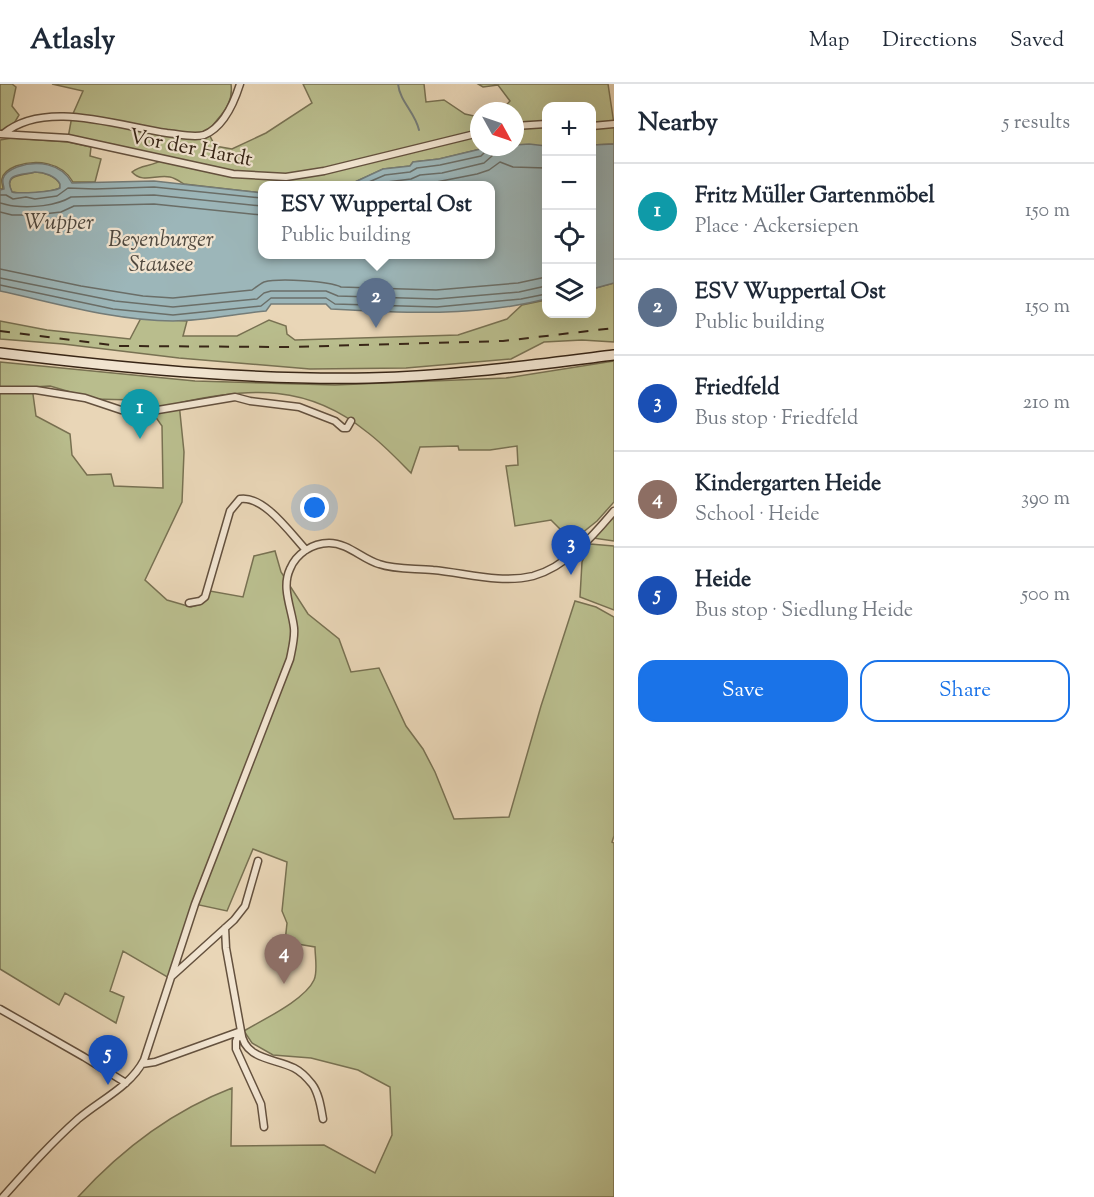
<!DOCTYPE html>
<meta charset="utf-8">
<style>
body{margin:0;font-family:"Sorts Mill Goudy",serif;background:#f2f2f3;color:#1f2937}
.controls{position:absolute;right:18px;top:18px;display:grid;overflow:hidden;border-radius:12px;box-shadow:0 6px 24px #0002}
.controls button{width:54px;height:54px;display:grid;place-items:center;padding:0;border:0;border-bottom:2px solid #e0e1e3;background:#fff;color:#1f2937;font:30px sans-serif}
.compass{position:absolute;left:470px;top:18px;width:54px;height:54px;border-radius:50%;background:#fff;box-shadow:0 6px 24px #0002;rotate:130deg}
.you{position:absolute;left:315px;top:424px;width:21px;height:21px;margin:-15px;border:4px solid #fff;border-radius:50%;background:#1a73e8;box-shadow:0 0 0 9px #1a73e833}
.badge{display:grid;place-items:center;width:39px;height:39px;border-radius:50%;background:#1a73e8;color:#fff;font-size:20px;font-weight:700}
.pin{position:absolute;translate:-50% -50px;filter:drop-shadow(0 2px 3px #0008)}
.pin::after{content:'';position:absolute;top:32px;width:21px;height:18px;background:inherit;clip-path:polygon(0 0,100% 0,50% 100%)}
.popup{position:absolute;left:258px;top:97px;width:237px;height:78px;box-sizing:border-box;display:grid;place-content:center;border-radius:12px;background:#fff;filter:drop-shadow(0 2px 4px #0005);font-size:20px;white-space:nowrap;color:#747a83}
.popup b{font-size:22px;color:#1f2937}
.popup::after{content:'';position:absolute;left:50%;top:100%;margin-left:-12px;border:12px solid transparent;border-top-color:#fff}
.list{margin:0;padding:0;list-style:none}
h2{display:flex;justify-content:space-between;align-items:center;height:78px;margin:0;padding:0 24px;font-size:26px}
h2 small{font-size:20px;font-weight:400;color:#747a83}
.list li{display:grid;grid-template-columns:39px 1fr auto;gap:18px;align-items:center;box-sizing:border-box;height:96px;padding:0 24px;border-top:2px solid #e0e1e3}
.list b{display:block;font-size:22px;white-space:nowrap}
.list p{margin:0;font-size:20px;white-space:nowrap;color:#747a83}
.list em{font-size:20px;font-style:normal;color:#747a83}
.actions{display:flex;gap:12px;padding:18px 24px}
.actions a{flex:1;padding:14px 0;border:2px solid #1a73e8;border-radius:18px;text-align:center;font-size:21px;color:#1a73e8}
.actions .main{background:#1a73e8;color:#fff}
.icon{flex:none;width:33px;height:33px;fill:none;stroke:currentColor;stroke-width:2;stroke-linecap:round;stroke-linejoin:round}
.map{position:relative;flex:none;width:614px;height:1113px;overflow:hidden}
header{display:flex;align-items:center;gap:36px;box-sizing:border-box;height:84px;padding:0 30px;background:#fff;border-bottom:2px solid #e0e1e3}
header strong{font-size:28px}
nav{display:flex;gap:33px;margin-inline-start:auto;font-size:21px}
main{display:flex}
aside{flex:1;background:#fff}
.map>svg:first-child{display:block}
.green{fill:#b9bd8d;stroke:#787152;stroke-width:1.5;fill-rule:evenodd}
.water{fill:#9cb6b9;stroke:#747c78;stroke-width:1.5;fill-rule:evenodd}
.lines{fill:none;stroke-linecap:round;stroke-linejoin:round}
.shore{stroke:#6a6e68;stroke-width:1.5}
.stream{stroke:#747c78;stroke-width:2}
.minor-casing{stroke:#64513e;stroke-width:9}
.secondary-casing{stroke:#372516;stroke-width:12}
.minor{stroke:#f1e4d0;stroke-width:6}
.secondary{stroke:#f1e4d0;stroke-width:9}
.rail{stroke:#372516;stroke-width:2;stroke-dasharray:10 10;stroke-linecap:butt}
.labels{text-anchor:middle;stroke-width:4.5;stroke-linejoin:round;paint-order:stroke}
.street-label{font-size:21px;fill:#372516;stroke:#f1e4d0}
.water-label{font-size:22px;font-style:italic;fill:#50493f;stroke:#f1e4d0}
</style>
<header>
<strong>Atlasly</strong>
<nav><a>Map</a><a>Directions</a><a>Saved</a></nav>
</header>
<main>
<div class="map">
<svg width="614" height="1113" viewBox="0 0 614 1113">
<rect width="100%" height="100%" fill="#e9d6b7"/>
<filter id="stains"><feTurbulence type="fractalNoise" baseFrequency=".00333" numOctaves="4"/><feColorMatrix values="0 0 0 0 .2 0 0 0 0 .09 0 0 0 0 .02 0 0 0 .5 -.17"/></filter>
<radialGradient id="worn" r=".72"><stop offset=".6" stop-color="#630" stop-opacity="0"/><stop offset="1" stop-color="#630" stop-opacity=".3"/></radialGradient>
<!-- green -->
<path class="green" d="M0 0H12L16 3 12 22 19 31 12 43 0 47Z
M52 0H231C234 23 219 31 208 48L215 62 232 65 266 49 312 19 303 0H424L426 18 444 16 465 30 479 33V63H489L439 75 413 78 410 82 383 85 355 98 332 101H262V109L184 100C179 97 175 94 170 93 156 90 143 100 132 88 142 80 153 83 163 75L68 54 72 32 83 7Z
M478 0H608L614 40V60L592 61V22H546V62L515 61V27H501L510 17 498 1 483 3Z
M12 54 68 58 91 63 90 72 101 75 95 98H73C62 78 36 75 16 82 11 84 3 88 2 95 1 98 3 101 3 105H0V56Z
M35 88C44 88 55 92 60 100V104C50 109 22 110 12 108 2 89 24 92 35 88Z
M614 199V258L582 256 544 258 511 275 406 284 310 285 179 274 63 260 0 255V237L47 246 130 255 141 234 187 237 183 252H237L269 236 286 242 287 250 295 256 458 251 507 235 522 221 546 216V230H592V205Z
M614 277V418L597 437 572 457 551 436 515 442 506 382 518 381 517 362 490 366H459L458 362 420 363 411 389C397 375 383 360 367 348 308 300 250 303 179 319L184 368 182 418 145 496 167 516 191 523 201 520 210 507 243 513 254 472 275 467 281 488 308 530 339 555 351 588 379 584 406 642 423 665 435 688 454 735 509 733 541 622 575 517 596 523 614 533V752L612 758 614 759V1113H78C121 1066 172 1027 232 1004L231 1062 324 1061 375 1089 392 1051 390 1003 358 986 311 974 273 971 252 959 244 947C262 936 305 916 314 896 318 888 315 872 315 863L285 858 287 839 282 827 287 778 253 765 227 827 195 820 169 894 123 867 110 907 124 913 116 939 65 909 59 921 0 885V278L195 297 335 301 506 294ZM50 302 94 315 134 316 148 322 162 342 163 404 114 402 111 390 87 391 72 371 70 350 36 332 32 303Z
M614 432V457L593 454Z
M590 460 614 462V526L580 513 582 478Z"/>
<!-- water -->
<path class="water" d="M529 60 546 62V215C476 233 403 229 331 225L326 220H271L266 227C235 230 204 237 173 237 115 237 56 219 0 207V106L4 105C4 102 2 98 3 95 4 89 12 85 17 83 37 76 61 79 72 99L154 97 262 109V170H490V101H332L355 98 383 85 410 82 413 78 439 75 489 63H515V61ZM35 88C44 88 56 92 60 100V104C53 108 19 110 12 108 2 88 24 91 35 88Z
M614 60V199L592 205V61Z"/>
<g class="lines">
<!-- shore -->
<path class="shore" d="M362 101 385 91 410 88 417 84 440 81 481 72 485 68 486 63
M380 101 387 98 411 95 420 91 442 89 484 79 492 72 494 63
M421 101 477 90 489 86 500 78 513 83 546 84
M0 111H6L13 115 26 113 35 115 57 112 68 104 95 105 154 103 262 114
M0 119C5 120 9 122 14 122 31 124 56 122 71 113L154 111 262 122
M0 128 12 131H35L61 128 74 122 154 120 262 131
M0 185 81 202 143 212 173 214 252 206C256 203 260 200 264 198 279 194 329 197 341 203L436 206 518 199 546 193
M0 194 115 217 173 223 257 215 264 209 271 207H326L338 212 437 215 519 208 546 202
M0 201 113 225 173 231 261 222 271 214H326L335 220 437 223 521 215 546 210"/>
<!-- stream -->
<path class="stream" d="M398 0C400 18 415 28 419 46"/>
<!-- minor casing -->
<g class="minor-casing">
<path id="minor" d="M515 42 546 40
M592 42 614 40
M0 50 68 54 233 90 286 93 324 87 479 49
M3 50C45 15 118 42 167 49 178 50 193 54 204 51 224 43 234 19 240 0
M0 306H36L85 314 121 326 152 327 235 313 250 317 299 323 335 337 343 344H347L351 337
M189 519 200 517 205 513 230 427 240 415C264 411 291 450 306 466
M171 893 234 836 245 822 258 777
M0 925 84 973 126 999
M240 947 236 957V965L261 1020 264 1043
M241 947C244 976 274 974 294 984 300 987 308 995 312 1000 319 1009 321 1024 323 1035
M142 980 155 978 241 947 226 864 225 844
M3 1113C27 1086 51 1059 78 1035 100 1016 130 1003 144 976L195 820 290 575C292 565 295 554 294 544 292 525 281 504 290 485 296 470 312 459 329 459 348 459 362 475 379 480 396 486 416 484 433 486 466 489 500 500 533 492 566 483 593 452 614 427"/>
</g>
<!-- secondary casing -->
<g class="secondary-casing">
<path id="secondary" d="M0 269C122 284 245 296 369 294 451 292 533 281 614 271"/>
</g>
<!-- minor -->
<use href="#minor" class="minor"/>
<!-- secondary -->
<use href="#secondary" class="secondary"/>
<!-- rail -->
<path class="rail" d="M0 247 119 262 290 263 503 257 614 244"/>
</g>
<g class="labels">
<!-- street labels -->
<g class="street-label">
<text transform="translate(191 63) rotate(11)" y="7">Vor der Hardt</text>
</g>
<!-- water labels -->
<g class="water-label">
<text x="59" y="145">Wupper</text>
<text x="161" y="162">Beyenburger<tspan x="161" dy="25">Stausee</tspan></text>
</g>
</g>
<rect width="100%" height="100%" filter="url(#stains)"/>
<rect width="100%" height="100%" fill="url(#worn)"/>
</svg>
<div class="controls">
<button>+</button>
<button>−</button>
<button><svg class="icon" aria-label="locate" viewBox="0 0 24 24"><circle cx="12" cy="12" r="6"/><path d="M12 2v4M12 18v4M2 12h4M18 12h4"/></svg></button>
<button><svg class="icon" aria-label="layers" viewBox="0 0 24 24"><path d="M12 4l9 5-9 5-9-5zM3 14l9 5 9-5"/></svg></button>
</div>
<svg class="compass" viewBox="-18 -18 36 36"><path d="M0-13l5 13h-10z" fill="#e53935"/><path d="M0 13l5-13h-10z" fill="#747a83"/></svg>
<div class="you"></div>
<div class="pin badge" style="left:140px;top:355px;background:#0f9aa8">1</div>
<div class="pin badge" style="left:376px;top:244px;background:#5c6f8a">2</div>
<div class="popup"><b>ESV Wuppertal Ost</b>Public building</div>
<div class="pin badge" style="left:571px;top:491px;background:#1a4fb4">3</div>
<div class="pin badge" style="left:284px;top:900px;background:#8d6e63">4</div>
<div class="pin badge" style="left:108px;top:1001px;background:#1a4fb4">5</div>
</div>
<aside>
<h2>Nearby<small>5 results</small></h2>
<ul class="list">
<li><span class="badge" style="background:#0f9aa8">1</span><div><b>Fritz Müller Gartenmöbel</b><p>Place · Ackersiepen</p></div><em>150 m</em></li>
<li><span class="badge" style="background:#5c6f8a">2</span><div><b>ESV Wuppertal Ost</b><p>Public building</p></div><em>150 m</em></li>
<li><span class="badge" style="background:#1a4fb4">3</span><div><b>Friedfeld</b><p>Bus stop · Friedfeld</p></div><em>210 m</em></li>
<li><span class="badge" style="background:#8d6e63">4</span><div><b>Kindergarten Heide</b><p>School · Heide</p></div><em>390 m</em></li>
<li><span class="badge" style="background:#1a4fb4">5</span><div><b>Heide</b><p>Bus stop · Siedlung Heide</p></div><em>500 m</em></li>
</ul>
<div class="actions"><a class="main">Save</a><a>Share</a></div>
</aside>
</main>
